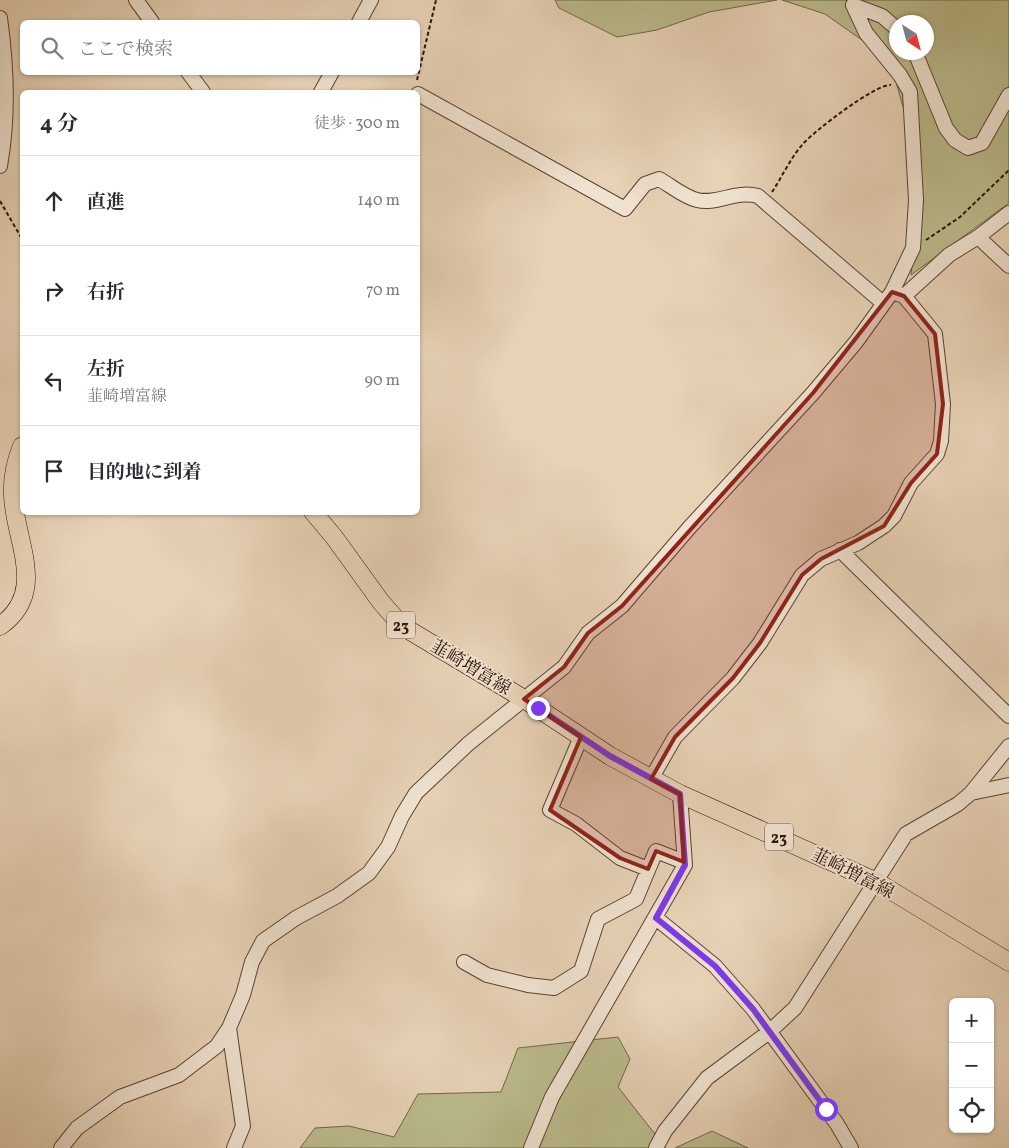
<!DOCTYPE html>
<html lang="ja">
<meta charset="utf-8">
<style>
body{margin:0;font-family:Vollkorn,"Noto Serif JP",serif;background:#f2f2f3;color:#2b2b33}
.controls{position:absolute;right:15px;bottom:15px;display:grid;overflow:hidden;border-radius:8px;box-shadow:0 1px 4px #0004}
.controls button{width:45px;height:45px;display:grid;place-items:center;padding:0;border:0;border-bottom:1px solid #e1e1e2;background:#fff;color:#2b2b33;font:25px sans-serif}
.compass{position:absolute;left:889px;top:15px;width:45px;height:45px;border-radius:50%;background:#fff;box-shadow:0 1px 4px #0004;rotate:144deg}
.stop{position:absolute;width:15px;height:15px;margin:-11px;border:4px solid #7c3aed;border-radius:50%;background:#fff}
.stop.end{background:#7c3aed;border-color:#fff;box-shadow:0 1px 5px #0008}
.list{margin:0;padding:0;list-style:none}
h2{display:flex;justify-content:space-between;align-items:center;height:65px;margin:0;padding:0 20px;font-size:21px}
h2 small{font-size:16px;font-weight:400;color:#7c7c81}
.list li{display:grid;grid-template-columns:32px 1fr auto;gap:15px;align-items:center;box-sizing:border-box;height:90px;padding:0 20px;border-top:1px solid #e1e1e2}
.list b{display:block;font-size:19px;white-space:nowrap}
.list p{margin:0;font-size:16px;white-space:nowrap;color:#7c7c81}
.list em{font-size:16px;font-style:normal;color:#7c7c81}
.icon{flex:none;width:28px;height:28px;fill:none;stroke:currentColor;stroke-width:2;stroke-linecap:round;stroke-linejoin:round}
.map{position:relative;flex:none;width:1009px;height:1148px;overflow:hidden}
.search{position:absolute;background:#fff;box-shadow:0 1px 4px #0004;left:20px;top:20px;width:400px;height:55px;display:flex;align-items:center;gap:12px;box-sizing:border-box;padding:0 18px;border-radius:8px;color:#7c7c81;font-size:19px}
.panel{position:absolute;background:#fff;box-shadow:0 1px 4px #0004;left:20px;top:90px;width:400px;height:425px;border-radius:8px}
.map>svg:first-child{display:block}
.green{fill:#baba8b;stroke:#756648;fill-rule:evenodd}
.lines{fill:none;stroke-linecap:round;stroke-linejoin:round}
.minor-casing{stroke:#5e4132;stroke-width:16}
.major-casing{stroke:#301106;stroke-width:19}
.path{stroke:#301106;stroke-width:2;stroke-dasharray:4 2.5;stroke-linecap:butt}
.minor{stroke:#efe2d0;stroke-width:14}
.major{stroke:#e7d2b6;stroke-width:18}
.route{stroke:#7c3aed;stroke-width:6}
.marked{fill:#8f2418;fill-opacity:0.2;stroke:#8f2418;stroke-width:4;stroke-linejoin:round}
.labels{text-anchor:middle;stroke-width:4;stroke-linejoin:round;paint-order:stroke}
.shield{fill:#efe2d0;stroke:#695043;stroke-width:1}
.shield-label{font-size:16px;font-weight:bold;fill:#301106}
.street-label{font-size:18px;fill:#301106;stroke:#efe2d0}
</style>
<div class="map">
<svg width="1009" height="1148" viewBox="0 0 1009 1148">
<rect width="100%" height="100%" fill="#e7d2b6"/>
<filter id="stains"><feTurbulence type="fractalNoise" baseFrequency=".004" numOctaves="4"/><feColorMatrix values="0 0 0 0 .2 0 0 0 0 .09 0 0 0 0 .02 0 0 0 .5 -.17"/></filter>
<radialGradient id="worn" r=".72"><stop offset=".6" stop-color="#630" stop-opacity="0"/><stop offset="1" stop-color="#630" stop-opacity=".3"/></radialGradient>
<!-- green -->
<path class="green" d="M555 0H777L709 12 657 30 617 37 559 8Z
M782 0H1009V203L911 275 921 170 894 75 872 47 825 14ZM896 22H926V52H896Z
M618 1037 630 1059 618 1087 666 1148H300L315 1128 349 1126 394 1137 418 1094 501 1092 518 1048Z
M712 1131 748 1148H675Z"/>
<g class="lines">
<!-- minor casing -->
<g class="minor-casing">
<path id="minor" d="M136 0 152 22
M0 18C7 68 9 116 0 166
M359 22 371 0
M915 52 946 128 955 140 968 148 982 143 1009 95
M188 72 203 92
M321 92 332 72
M418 94 625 209 645 184 659 179C670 185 684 197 697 200 717 205 735 190 758 196L883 303
M978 237 1009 213
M892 292 913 248 916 200 910 92 900 75 866 33 853 5 882 16 896 28
M840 550 1009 716
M581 737 550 810 576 824 620 858 648 869
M651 779 675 737 733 678 760 643 802 575 821 559 858 543 884 526 894 516 911 483 937 454 941 441 943 404 935 334 904 296
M971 793 1009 785
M656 918 715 966 753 1009 837 1124 851 1148
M464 962 487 975 528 985 554 988 581 971 598 919 636 899 656 851 684 862
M229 1028 243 1126 234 1148
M61 1148 77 1128 120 1097 179 1075 217 1046 229 1028 243 995 252 962 263 941 296 918 337 896 369 873 388 847 402 816 416 793 468 744 564 667 588 633 622 606 689 528 813 393 856 342 892 292 904 296 949 255 978 237 1009 266
M531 1148 552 1097 685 865 680 794
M656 1148 665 1131 707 1078 769 1032 795 1008 906 834 958 804 971 793 1009 746"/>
</g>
<!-- major casing -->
<g class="major-casing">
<path id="major" d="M313 512 334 537 381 602 402 626 524 699 610 756 680 794 877 882 1009 962
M0 626C49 592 14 540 13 495 12 477 15 463 22 446"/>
</g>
<!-- path -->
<path class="path" d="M417 80 436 0
M772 192C782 177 791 157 803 144 814 131 877 83 891 85
M0 201 22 239
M926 240 960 217 1009 170"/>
<!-- minor -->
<use href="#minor" class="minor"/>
<!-- major -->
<use href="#major" class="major"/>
</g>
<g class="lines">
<!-- route -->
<path class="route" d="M538 708 610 756 680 794 685 865 656 918 715 966 753 1009 826 1109"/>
</g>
<!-- marked area -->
<path class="marked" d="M892 292 904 296 935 334 943 404 937 454 911 483 884 526 821 559 802 575 760 643 733 678 675 737 651 779 680 794 684 862 656 851 648 869 620 858 550 810 581 737 524 699 564 667 588 633 622 606 813 393Z"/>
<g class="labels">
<!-- shield labels -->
<g class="shield">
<rect x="387" y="611.5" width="28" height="27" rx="4"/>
<rect x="765" y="823.5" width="28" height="27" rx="4"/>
</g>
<g class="shield-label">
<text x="401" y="631">23</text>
<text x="779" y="843">23</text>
</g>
<!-- street labels -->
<g class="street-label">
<text transform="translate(471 667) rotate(31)" y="6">韮崎増富線</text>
<text transform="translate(853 873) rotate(27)" y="6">韮崎増富線</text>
</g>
</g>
<rect width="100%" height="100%" filter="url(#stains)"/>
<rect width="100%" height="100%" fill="url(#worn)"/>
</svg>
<div class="controls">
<button>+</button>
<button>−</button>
<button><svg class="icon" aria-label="locate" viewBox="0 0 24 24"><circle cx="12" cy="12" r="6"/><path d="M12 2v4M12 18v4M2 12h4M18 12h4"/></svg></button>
</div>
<svg class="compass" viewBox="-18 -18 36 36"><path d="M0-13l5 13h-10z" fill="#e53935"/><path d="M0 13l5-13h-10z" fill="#7c7c81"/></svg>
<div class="stop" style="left:826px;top:1109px"></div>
<div class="stop end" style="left:538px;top:708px"></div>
<div class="search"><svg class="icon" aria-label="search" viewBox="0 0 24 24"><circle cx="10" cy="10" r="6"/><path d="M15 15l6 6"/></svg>ここで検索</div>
<section class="panel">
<h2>4 分<small>徒歩 · 300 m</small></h2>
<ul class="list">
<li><svg class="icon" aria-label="ahead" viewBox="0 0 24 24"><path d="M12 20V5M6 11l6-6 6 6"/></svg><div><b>直進</b></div><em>140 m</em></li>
<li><svg class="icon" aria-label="right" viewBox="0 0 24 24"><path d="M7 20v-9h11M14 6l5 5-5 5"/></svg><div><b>右折</b></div><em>70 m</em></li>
<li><svg class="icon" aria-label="left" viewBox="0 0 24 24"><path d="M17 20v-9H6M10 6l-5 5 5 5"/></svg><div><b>左折</b><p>韮崎増富線</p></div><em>90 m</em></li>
<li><svg class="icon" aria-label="arrive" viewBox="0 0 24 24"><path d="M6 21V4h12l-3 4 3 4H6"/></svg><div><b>目的地に到着</b></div></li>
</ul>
</section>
</div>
